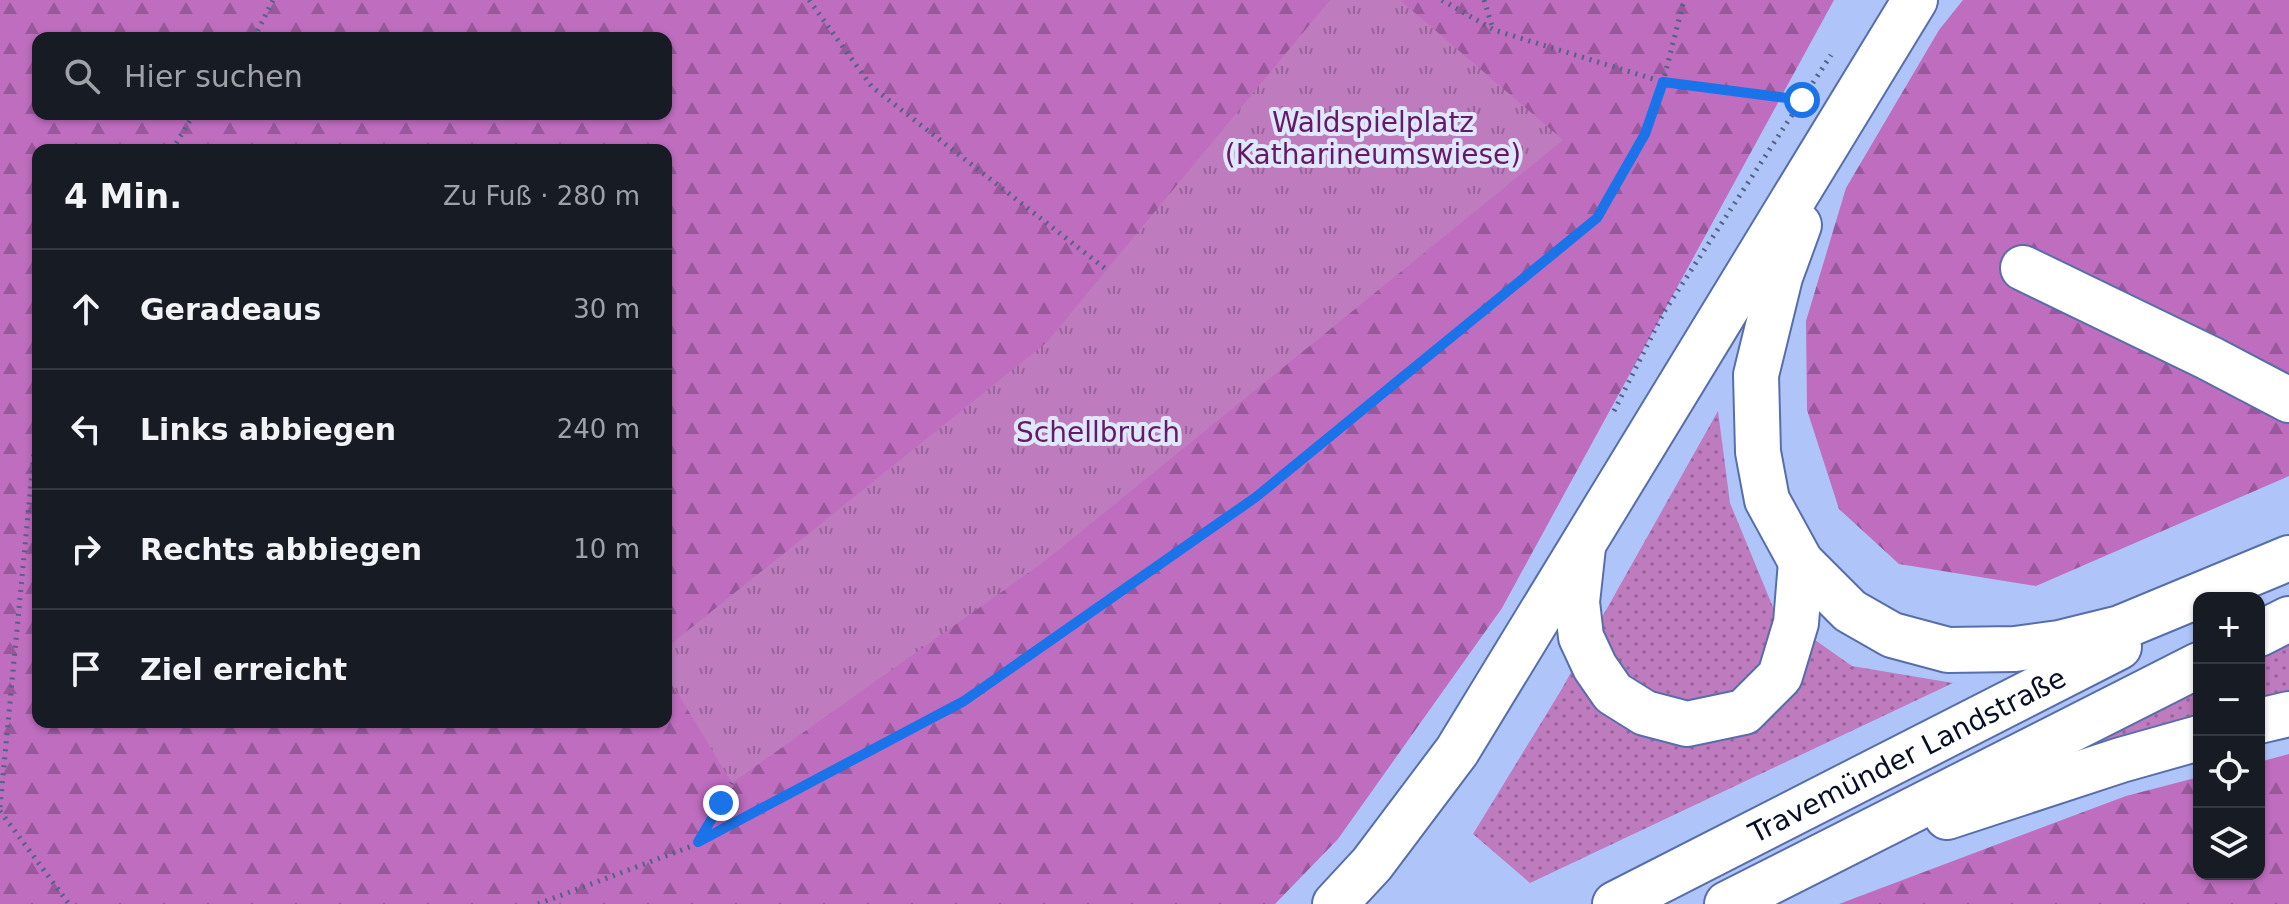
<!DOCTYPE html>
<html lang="de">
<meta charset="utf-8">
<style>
body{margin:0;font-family:"DejaVu Sans",sans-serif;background:#20242c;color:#f1f3f6}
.controls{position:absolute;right:24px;bottom:24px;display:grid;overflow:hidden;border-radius:16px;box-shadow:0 2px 6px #0004}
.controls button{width:72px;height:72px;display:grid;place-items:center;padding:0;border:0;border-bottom:2px solid #363941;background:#171b24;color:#f1f3f6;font:40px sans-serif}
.stop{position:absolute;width:24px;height:24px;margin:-18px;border:6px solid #1a73e8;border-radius:50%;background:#fff}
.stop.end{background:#1a73e8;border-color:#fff;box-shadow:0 2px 8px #0008}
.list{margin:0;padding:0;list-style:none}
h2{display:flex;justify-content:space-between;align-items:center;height:104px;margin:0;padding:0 32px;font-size:34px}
h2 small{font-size:26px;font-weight:400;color:#9ea1a6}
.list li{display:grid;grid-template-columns:52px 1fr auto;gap:24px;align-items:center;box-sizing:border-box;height:120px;padding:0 32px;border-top:2px solid #363941}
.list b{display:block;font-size:30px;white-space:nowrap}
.list em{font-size:26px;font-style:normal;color:#9ea1a6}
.icon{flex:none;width:44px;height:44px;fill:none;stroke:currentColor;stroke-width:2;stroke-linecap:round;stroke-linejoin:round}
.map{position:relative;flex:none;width:2289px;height:904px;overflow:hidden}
.search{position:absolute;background:#171b24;box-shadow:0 2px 6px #0004;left:32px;top:32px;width:640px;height:88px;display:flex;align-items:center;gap:20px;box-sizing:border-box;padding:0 28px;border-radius:16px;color:#9ea1a6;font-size:30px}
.panel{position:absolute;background:#171b24;box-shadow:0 2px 6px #0004;left:32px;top:144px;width:640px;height:584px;border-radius:16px}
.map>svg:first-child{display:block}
.grass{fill:url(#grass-dots)}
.forest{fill:url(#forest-firs);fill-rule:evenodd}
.park{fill:url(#park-tufts)}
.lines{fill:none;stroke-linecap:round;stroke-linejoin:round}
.minor-casing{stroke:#576ea9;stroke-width:48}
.highway-casing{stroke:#576ea9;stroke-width:48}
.path{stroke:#546286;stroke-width:5;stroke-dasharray:2 6;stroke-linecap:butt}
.minor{stroke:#fff;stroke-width:44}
.highway{stroke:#fff;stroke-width:44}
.route{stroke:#1a73e8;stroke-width:10}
.labels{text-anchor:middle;stroke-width:8;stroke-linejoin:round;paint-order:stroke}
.park-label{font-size:28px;fill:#651a67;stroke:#dee7fb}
.street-label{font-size:28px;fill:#080f26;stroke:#dee7fb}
</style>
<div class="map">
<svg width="2289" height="904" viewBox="0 0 2289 904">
<defs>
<pattern id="grass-dots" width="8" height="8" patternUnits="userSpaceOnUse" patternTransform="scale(2)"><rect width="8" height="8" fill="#be7bbe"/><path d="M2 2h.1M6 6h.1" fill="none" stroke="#98639a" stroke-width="1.8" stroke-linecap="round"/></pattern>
<pattern id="forest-firs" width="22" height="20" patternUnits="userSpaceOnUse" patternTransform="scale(2)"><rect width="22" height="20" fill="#be6dbf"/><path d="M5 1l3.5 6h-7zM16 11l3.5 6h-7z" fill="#98589b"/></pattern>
<pattern id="park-tufts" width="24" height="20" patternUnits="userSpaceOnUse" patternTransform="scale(2)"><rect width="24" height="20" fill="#be7bbe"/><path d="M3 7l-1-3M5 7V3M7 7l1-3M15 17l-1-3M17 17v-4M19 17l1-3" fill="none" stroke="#98639a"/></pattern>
</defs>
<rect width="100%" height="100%" fill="#afc5f9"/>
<!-- grass -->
<path class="grass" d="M1718 411 1730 503 1775 612 1852 666 1953 683 1530 883 1473 834 1560 692Z
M2289 643V701L2259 709V658Z
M2199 689V725L2033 773Z"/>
<!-- forest -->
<path class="forest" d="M0 0H1834L1502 608 1338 839 1275 904H0ZM38 38H666V114H38ZM38 150H666V722H38Z
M1963 0H2289V476L2036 586 1899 564 1839 509 1807 410 1806 321 1846 188 1939 30Z
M2289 754V904H1839L2126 796 2199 777V874H2259V762Z"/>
<!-- park -->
<path class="park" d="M1330 0H1400L1563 140 1045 561 732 783 666 674V648L1047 342Z"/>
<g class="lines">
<!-- minor casing -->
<g class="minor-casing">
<path id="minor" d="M2023 268 2209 358 2289 400
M1583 547 1577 602 1581 637 1595 667 1613 693 1645 713 1687 724 1744 712 1780 676 1796 623 1801 562"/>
</g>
<!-- highway casing -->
<g class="highway-casing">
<g id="highway">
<path d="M1799 225 1780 277 1756 375 1758 452 1767 500 1801 562 1850 611 1892 635 1948 650 2015 649 2059 643 2120 628 2289 558"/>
<path d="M2259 634 2289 619"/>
<path d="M2259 721 2289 714"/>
<path d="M1947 817 2121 760 2199 738"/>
<path d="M1335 904 1372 864 1457 751 1915 0"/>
<path id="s1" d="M1615 904 2119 647"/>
<path d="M1727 904 2199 665"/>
</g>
</g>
<!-- path -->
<path class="path" d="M809 0 872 87 1107 270
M1442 0 1494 30 1663 82 1802 100
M1484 0 1493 29
M254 38 273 0
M172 150 194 114
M1614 411 1664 312 1831 55
M0 807 34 452 38 442
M0 811 69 904
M698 842 964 701 1256 497 1597 218 1645 134 1663 82 1684 0
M538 904 700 843 732 783"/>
<!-- minor -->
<use href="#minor" class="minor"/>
<!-- highway -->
<use href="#highway" class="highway"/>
</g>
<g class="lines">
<!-- route -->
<path class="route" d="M721 803 698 842 964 701 1256 497 1597 218 1645 134 1663 82 1802 100"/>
</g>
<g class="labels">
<!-- park labels -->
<g class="park-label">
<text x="1373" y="132">Waldspielplatz<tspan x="1373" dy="32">(Katharineumswiese)</tspan></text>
<text x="1098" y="442">Schellbruch</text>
</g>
<!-- street labels -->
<g class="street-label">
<text dy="10" stroke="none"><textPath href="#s1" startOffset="328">Travemünder Landstraße</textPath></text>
</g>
</g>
</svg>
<div class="controls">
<button>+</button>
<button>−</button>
<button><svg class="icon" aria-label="locate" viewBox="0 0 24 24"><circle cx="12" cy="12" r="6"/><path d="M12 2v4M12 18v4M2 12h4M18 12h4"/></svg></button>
<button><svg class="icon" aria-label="layers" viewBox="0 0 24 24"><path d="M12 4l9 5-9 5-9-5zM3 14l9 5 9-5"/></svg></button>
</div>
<div class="stop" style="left:1802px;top:100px"></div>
<div class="stop end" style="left:721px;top:803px"></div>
<div class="search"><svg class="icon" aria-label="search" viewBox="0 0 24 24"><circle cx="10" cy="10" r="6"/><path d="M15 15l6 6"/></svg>Hier suchen</div>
<section class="panel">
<h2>4 Min.<small>Zu Fuß · 280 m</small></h2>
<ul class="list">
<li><svg class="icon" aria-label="ahead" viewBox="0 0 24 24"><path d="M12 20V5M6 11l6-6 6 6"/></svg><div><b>Geradeaus</b></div><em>30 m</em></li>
<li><svg class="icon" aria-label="left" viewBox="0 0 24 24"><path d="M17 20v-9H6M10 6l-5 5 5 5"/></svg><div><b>Links abbiegen</b></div><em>240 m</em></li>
<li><svg class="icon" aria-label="right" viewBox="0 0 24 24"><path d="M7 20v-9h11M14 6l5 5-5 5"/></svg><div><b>Rechts abbiegen</b></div><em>10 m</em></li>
<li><svg class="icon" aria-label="arrive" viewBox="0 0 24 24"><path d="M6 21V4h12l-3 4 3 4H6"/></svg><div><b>Ziel erreicht</b></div></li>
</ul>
</section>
</div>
